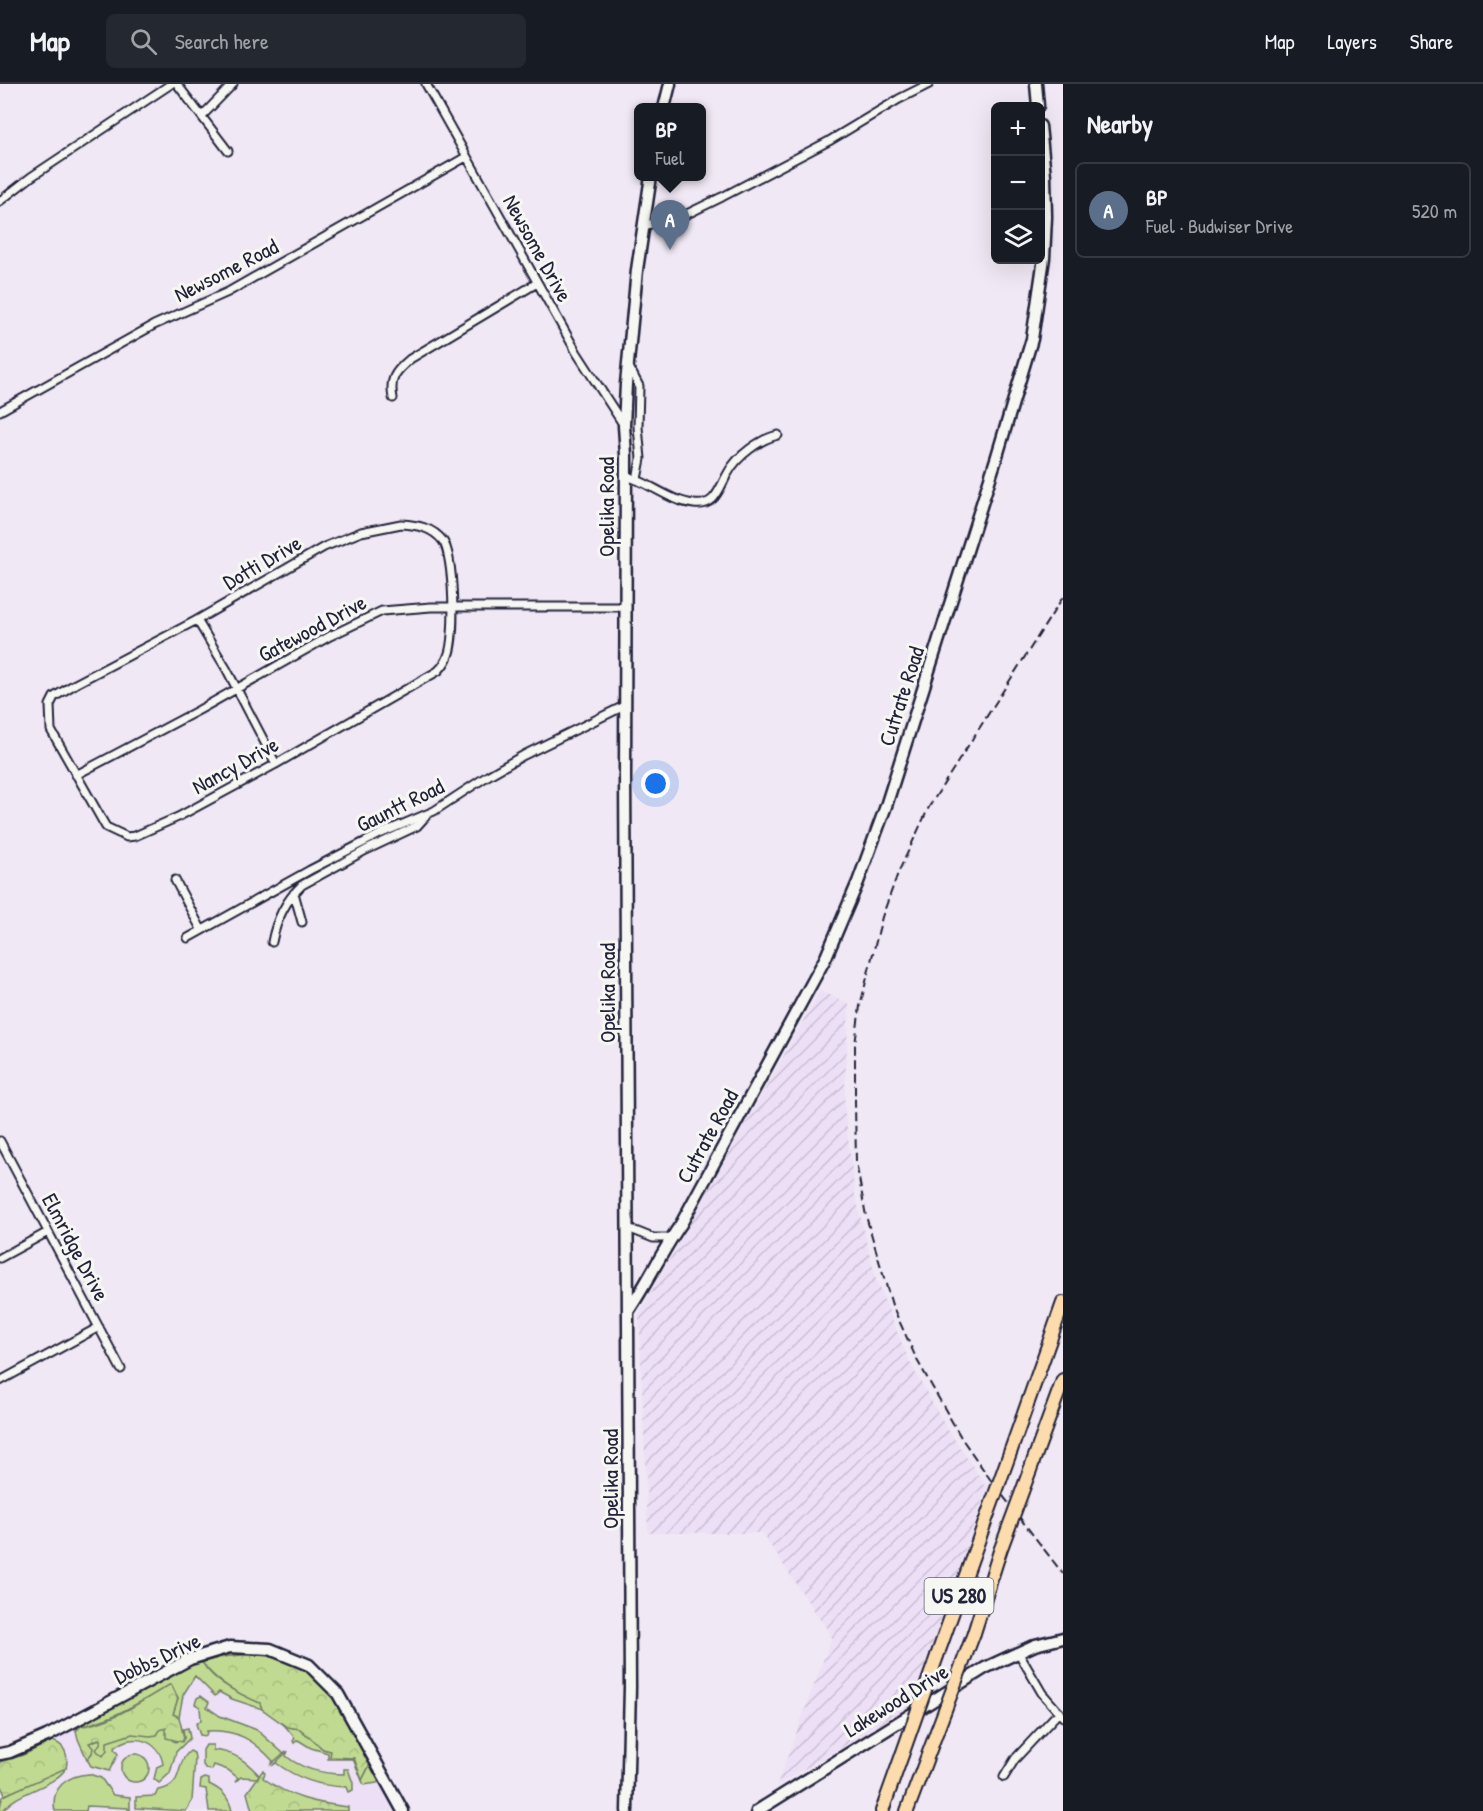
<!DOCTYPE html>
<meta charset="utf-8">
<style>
body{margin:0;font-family:"Patrick Hand",sans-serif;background:#242831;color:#f1f3f6}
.controls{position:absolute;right:18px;top:18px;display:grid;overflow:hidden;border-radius:9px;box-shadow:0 6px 24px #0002}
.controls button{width:54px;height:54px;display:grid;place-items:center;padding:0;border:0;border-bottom:2px solid #363941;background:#171b24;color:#f1f3f6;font:30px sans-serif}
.you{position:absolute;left:656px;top:700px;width:21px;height:21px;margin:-15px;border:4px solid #fff;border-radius:50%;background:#1a73e8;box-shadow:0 0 0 9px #1a73e833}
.badge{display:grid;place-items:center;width:39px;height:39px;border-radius:50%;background:#8c9099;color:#fff;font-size:20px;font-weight:700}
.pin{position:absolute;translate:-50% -50px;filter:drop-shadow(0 2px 3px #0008)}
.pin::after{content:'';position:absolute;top:32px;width:21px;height:18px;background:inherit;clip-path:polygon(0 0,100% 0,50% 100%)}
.popup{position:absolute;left:634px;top:19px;width:72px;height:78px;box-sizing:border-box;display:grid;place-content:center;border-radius:9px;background:#171b24;filter:drop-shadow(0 2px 4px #0005);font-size:20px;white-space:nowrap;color:#9ea1a6}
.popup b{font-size:22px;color:#f1f3f6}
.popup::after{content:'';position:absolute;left:50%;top:100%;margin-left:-12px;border:12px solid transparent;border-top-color:#171b24}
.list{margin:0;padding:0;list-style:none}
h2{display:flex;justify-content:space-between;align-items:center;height:78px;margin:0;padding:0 24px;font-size:26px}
h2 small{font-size:20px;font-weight:400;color:#9ea1a6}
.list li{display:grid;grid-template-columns:39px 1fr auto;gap:18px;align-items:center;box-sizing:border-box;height:96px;margin:0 12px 12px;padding:0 12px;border:2px solid #363941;border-radius:9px}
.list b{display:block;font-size:22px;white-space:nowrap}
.list p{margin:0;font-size:20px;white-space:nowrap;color:#9ea1a6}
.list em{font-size:20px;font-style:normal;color:#9ea1a6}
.icon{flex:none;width:33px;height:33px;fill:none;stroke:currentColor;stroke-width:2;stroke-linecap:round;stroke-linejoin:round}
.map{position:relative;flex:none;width:1063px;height:1727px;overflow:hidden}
header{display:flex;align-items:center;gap:36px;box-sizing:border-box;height:84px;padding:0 30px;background:#171b24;border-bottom:2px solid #363941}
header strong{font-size:28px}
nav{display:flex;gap:33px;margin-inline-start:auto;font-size:21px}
.search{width:420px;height:54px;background:#242831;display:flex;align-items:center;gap:15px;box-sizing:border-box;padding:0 21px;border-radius:9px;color:#9ea1a6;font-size:22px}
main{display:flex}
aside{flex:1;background:#171b24}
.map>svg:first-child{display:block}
.built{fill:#ecdff6}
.industrial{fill:url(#industrial-furrows)}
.grass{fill:#c0da91;stroke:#717e66;stroke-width:1.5}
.forest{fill:url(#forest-crowns);stroke:#717e66;stroke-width:1.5}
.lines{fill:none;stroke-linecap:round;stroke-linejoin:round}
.street-casing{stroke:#22223b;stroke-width:11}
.secondary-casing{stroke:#22223b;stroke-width:15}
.highway-casing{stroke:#22223b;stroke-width:16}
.street{stroke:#f6f6f2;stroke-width:7}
.secondary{stroke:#f6f6f2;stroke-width:10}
.highway{stroke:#fcdcac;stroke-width:12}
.rail{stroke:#22223b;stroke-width:2;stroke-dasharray:9 4.5;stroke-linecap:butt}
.highway-bridge-casing{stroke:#22223b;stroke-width:16;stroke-linecap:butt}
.highway-bridge{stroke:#fcdcac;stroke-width:12}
.labels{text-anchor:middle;stroke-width:6;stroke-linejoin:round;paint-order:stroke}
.shield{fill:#f6f6f2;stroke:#626272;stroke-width:1.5}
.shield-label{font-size:21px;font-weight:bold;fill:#22223b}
.street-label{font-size:22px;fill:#22223b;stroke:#f6f6f2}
</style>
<header>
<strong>Map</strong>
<div class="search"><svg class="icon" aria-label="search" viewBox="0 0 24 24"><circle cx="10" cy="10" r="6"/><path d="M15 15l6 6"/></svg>Search here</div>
<nav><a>Map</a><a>Layers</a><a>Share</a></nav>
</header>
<main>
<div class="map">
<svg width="1063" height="1727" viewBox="0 0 1063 1727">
<defs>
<pattern id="industrial-furrows" width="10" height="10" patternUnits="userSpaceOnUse" patternTransform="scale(1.5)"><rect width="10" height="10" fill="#ecdff6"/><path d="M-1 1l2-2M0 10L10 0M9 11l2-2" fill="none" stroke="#cabfd4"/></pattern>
<pattern id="forest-crowns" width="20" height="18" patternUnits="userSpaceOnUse" patternTransform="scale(1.5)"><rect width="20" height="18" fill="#c0da91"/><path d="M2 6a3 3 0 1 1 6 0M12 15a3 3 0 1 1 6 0" fill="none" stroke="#a5bb7e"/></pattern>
</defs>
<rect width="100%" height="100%" fill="#f0e8f4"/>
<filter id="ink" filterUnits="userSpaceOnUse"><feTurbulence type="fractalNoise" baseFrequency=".0167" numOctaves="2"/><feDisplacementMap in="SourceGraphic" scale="12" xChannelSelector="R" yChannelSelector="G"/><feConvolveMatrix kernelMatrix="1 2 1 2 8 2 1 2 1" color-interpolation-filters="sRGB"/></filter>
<g filter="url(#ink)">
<!-- built -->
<path class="built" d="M226 1566 320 1594 399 1727H0V1718L5 1711 0 1700V1675Z"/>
<!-- industrial -->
<path class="industrial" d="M820 907 849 920 844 1022 855 1111 876 1196 909 1277 946 1343 987 1403 910 1623 777 1701 832 1553 762 1449H648L639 1230Z"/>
<!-- grass -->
<path class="grass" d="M234 1567H261L307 1585 263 1569 222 1573 202 1578C214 1598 239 1610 261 1619L262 1625 232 1615 219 1608 215 1612 195 1592 183 1611 179 1633 173 1630 178 1614 171 1601C152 1611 134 1622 115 1631 103 1637 86 1639 76 1647L79 1640 191 1580 201 1575Z
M201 1612 209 1618 207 1623 220 1632 257 1646 283 1669 286 1667 270 1681 273 1677C254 1656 236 1645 207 1647L206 1652 200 1651 196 1640 201 1636 200 1623 195 1620 197 1614Z
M285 1642 300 1645 323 1665 331 1667V1673L354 1674 362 1696 372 1677 380 1696 377 1699 364 1701 353 1675H328V1669L311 1664 298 1656 294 1659 293 1657 295 1654Z
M167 1644 172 1656 175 1658 184 1654 183 1645 188 1644 190 1654 176 1668 170 1689 159 1699 154 1695 157 1683 163 1680C159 1656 133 1648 115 1663L114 1665 118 1670 109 1687 91 1682 87 1675 92 1669 89 1659 99 1655 101 1658H107L132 1649Z
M206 1661H213V1666C234 1668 245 1676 259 1691L257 1694 241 1693 235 1698 238 1694 228 1686 214 1681 212 1686 206 1685 203 1681V1666Z
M190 1667 194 1669 195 1674 192 1717 186 1727 136 1724V1713L155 1712 158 1706C186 1702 174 1679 190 1667Z
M288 1667 286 1672C303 1686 323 1690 344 1690V1685H348L353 1699V1706L348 1708 346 1703C319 1702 298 1695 276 1679L272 1682Z
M121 1684a14 14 0 1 1 28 0a14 14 0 1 1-28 0Z
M64 1684H66C53 1705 17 1706 3 1727H0C0 1722 0 1718 3 1713 7 1709 54 1689 64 1684Z
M89 1690 101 1694 113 1711 130 1713V1727H128V1724L87 1722 86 1727H55C50 1704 67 1691 89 1690Z
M205 1694 209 1695V1700C222 1706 229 1713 232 1727H209L206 1705 200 1704 201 1696Z"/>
<!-- forest -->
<path class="forest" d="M263 1569 309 1585 335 1610 372 1676 362 1696 354 1674 330 1673 331 1667 323 1665 300 1645 287 1643 262 1625 260 1619C239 1610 215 1598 202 1578L222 1573Z
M171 1600 178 1614 173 1630 179 1633 184 1654 182 1658 166 1654V1644L160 1646 157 1651 150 1652 132 1650 107 1658V1666L103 1672 96 1666 101 1658 99 1655 89 1659 93 1664 92 1669 87 1675 78 1655 76 1647 81 1642C113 1639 144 1615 171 1600Z
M52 1657C65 1660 69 1672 66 1684L5 1711 0 1700V1678L23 1671Z
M263 1686 265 1689 263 1694C291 1714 315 1719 348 1723V1727H252L247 1709Z"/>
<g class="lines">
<!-- street casing -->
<g class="street-casing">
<path id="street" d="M177 0 228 67
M426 0 577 269 623 340
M202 32 233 0
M0 117 31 93 171 0
M643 142 685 131 722 113 829 57 899 15 929 0
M628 281 639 302 638 343 641 375 637 395
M393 314C389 294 396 287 410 275L537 199
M0 327 154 241 228 208 466 73
M626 392C649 398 669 417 694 420 716 423 719 404 728 389 737 372 760 355 778 351
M401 440C417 441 432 443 443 457 454 472 456 554 448 572 446 578 442 583 438 587L276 680 178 733 135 752 127 753 106 743 51 646 50 621 54 613 75 600 197 536 324 463 361 448Z
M197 536 227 586 276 680
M76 691 199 626 330 552 382 527 431 523H625
M175 796 201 845
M294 809 302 838
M188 854 310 786 382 749 434 727 489 691 524 671 626 621
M272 858C276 837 286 816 302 801L366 766 417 742 426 732
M0 1057 121 1285
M628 1144 653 1154H671
M0 1174 48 1148
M0 1297 99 1243
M1018 1568 1042 1609 1063 1633
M1004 1693 1015 1675 1059 1628"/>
</g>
<!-- secondary casing -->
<g class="secondary-casing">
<path id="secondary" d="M1036 0 1038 22
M664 24 670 0
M629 1226C648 1198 662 1167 681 1140L826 873 858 798 886 722 997 372 1032 255 1044 174 1046 133 1045 92 1040 42
M0 1670 10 1668 47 1652 190 1575 230 1563 270 1565 309 1581 338 1610 403 1727
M627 1727 630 1603 625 691 626 371 624 342 626 300 637 186 651 92
M757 1727 985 1584 1035 1561 1063 1554"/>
</g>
<!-- highway casing -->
<g class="highway-casing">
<path id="highway" d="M1011 1366 1063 1219
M1030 1386 1063 1296
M974 1549 1000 1467
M937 1572 980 1452
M882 1727 902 1671
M907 1727 937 1647"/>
</g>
<!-- street -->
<use href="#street" class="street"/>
<!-- secondary -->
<use href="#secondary" class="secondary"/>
<!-- highway -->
<use href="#highway" class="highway"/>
<!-- rail -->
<path class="rail" d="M1063 513 929 723 898 789 882 833 860 922 855 961V1018L856 1078 866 1132 892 1221 917 1276 962 1355 990 1395 1063 1490"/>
<!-- highway-bridge casing -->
<g class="highway-bridge-casing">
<path id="highway-bridge" d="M980 1452 1011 1366
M1000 1467 1030 1386
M937 1647 974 1549
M902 1671 937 1572"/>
</g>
<!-- highway-bridge -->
<use href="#highway-bridge" class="highway-bridge"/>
</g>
</g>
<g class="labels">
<!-- shield labels -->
<rect class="shield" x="924.5" y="1494" width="69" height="36" rx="4.5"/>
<g class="shield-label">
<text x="959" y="1519">US 280</text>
</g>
<!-- street labels -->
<g class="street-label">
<text transform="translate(538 164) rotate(61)" y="8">Newsome Drive</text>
<text transform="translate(226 186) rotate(-27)" y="8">Newsome Road</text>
<text transform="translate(606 423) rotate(-90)" y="8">Opelika Road</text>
<text transform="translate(262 478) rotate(-30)" y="8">Dotti Drive</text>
<text transform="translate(312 544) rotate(-28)" y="8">Gatewood Drive</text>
<text transform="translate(901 612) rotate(-72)" y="8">Cutrate Road</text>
<text transform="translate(235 681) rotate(-29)" y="8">Nancy Drive</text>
<text transform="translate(400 721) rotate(-26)" y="8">Gauntt Road</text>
<text transform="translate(607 909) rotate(-90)" y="8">Opelika Road</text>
<text transform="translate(707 1052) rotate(-61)" y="8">Cutrate Road</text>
<text transform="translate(76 1163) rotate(62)" y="8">Elmridge Drive</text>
<text transform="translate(610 1395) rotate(-90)" y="8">Opelika Road</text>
<text transform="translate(157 1574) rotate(-25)" y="8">Dobbs Drive</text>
<text transform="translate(896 1616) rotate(-32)" y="8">Lakewood Drive</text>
</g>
</g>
</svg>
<div class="controls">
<button>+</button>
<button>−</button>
<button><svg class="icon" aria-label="layers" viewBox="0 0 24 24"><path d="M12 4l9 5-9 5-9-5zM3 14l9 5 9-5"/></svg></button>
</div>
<div class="you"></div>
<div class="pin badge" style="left:670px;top:166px;background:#5c6f8a">A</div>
<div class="popup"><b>BP</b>Fuel</div>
</div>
<aside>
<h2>Nearby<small></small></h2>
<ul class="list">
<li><span class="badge" style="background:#5c6f8a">A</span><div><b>BP</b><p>Fuel · Budwiser Drive</p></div><em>520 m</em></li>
</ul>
</aside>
</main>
